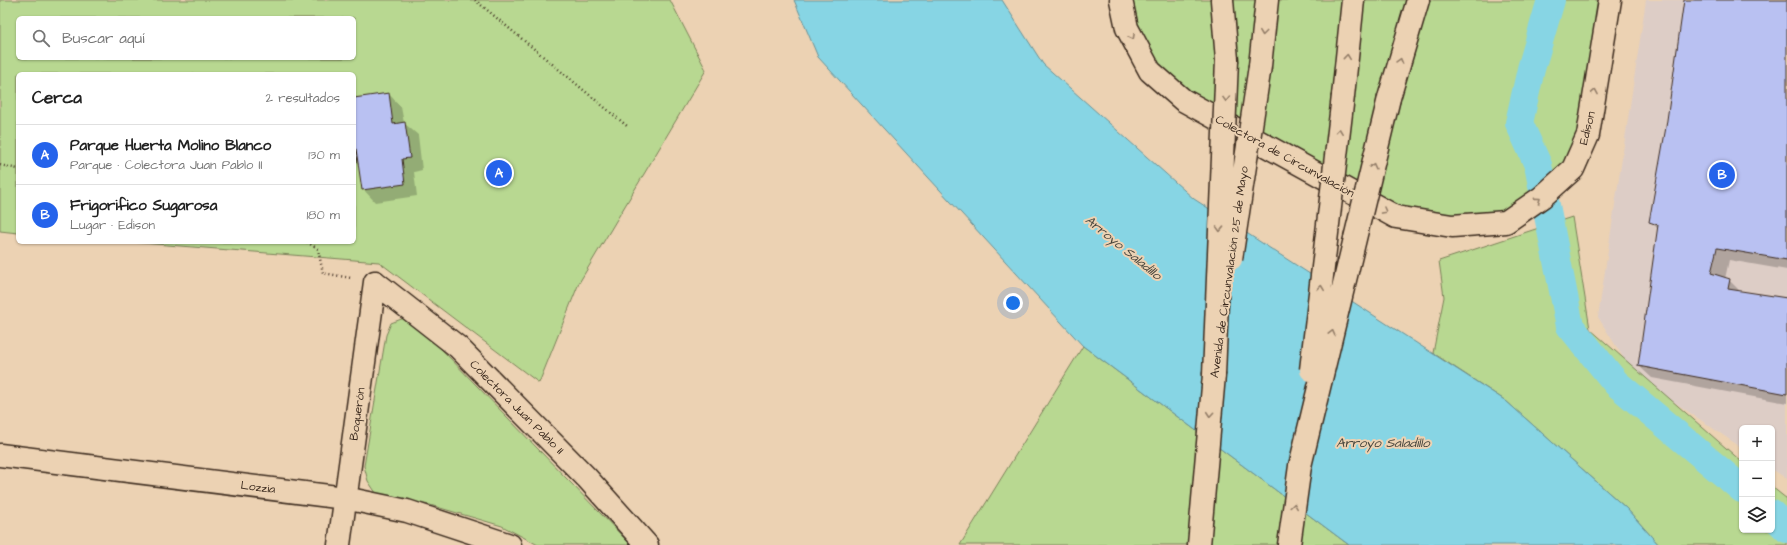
<!DOCTYPE html>
<html lang="es">
<meta charset="utf-8">
<style>
body{margin:0;font-family:"Architects Daughter",sans-serif;background:#f6f6f6;color:#222}
.controls{position:absolute;right:12px;bottom:12px;display:grid;overflow:hidden;border-radius:6px;box-shadow:0 1px 3px #0004}
.controls button{width:36px;height:36px;display:grid;place-items:center;padding:0;border:0;border-bottom:1px solid #e0e0e0;background:#fff;color:#222;font:20px sans-serif}
.you{position:absolute;left:1013px;top:303px;width:14px;height:14px;margin:-10px;border:3px solid #fff;border-radius:50%;background:#1a73e8;box-shadow:0 0 0 6px #1a73e833}
.badge{display:grid;place-items:center;width:26px;height:26px;border-radius:50%;background:#2563eb;color:#fff;font-size:13px;font-weight:700}
.pin{position:absolute;translate:-50% -50%;border:2px solid #fff;box-shadow:0 1px 4px #0006}
.list{margin:0;padding:0;list-style:none}
h2{display:flex;justify-content:space-between;align-items:center;height:52px;margin:0;padding:0 16px;font-size:17px}
h2 small{font-size:13px;font-weight:400;color:#767676}
.list li{display:grid;grid-template-columns:26px 1fr auto;gap:12px;align-items:center;box-sizing:border-box;height:60px;padding:0 16px;border-top:1px solid #e0e0e0}
.list b{display:block;font-size:15px;white-space:nowrap}
.list p{margin:0;font-size:13px;white-space:nowrap;color:#767676}
.list em{font-size:13px;font-style:normal;color:#767676}
.icon{flex:none;width:22px;height:22px;fill:none;stroke:currentColor;stroke-width:2;stroke-linecap:round;stroke-linejoin:round}
.map{position:relative;flex:none;width:1787px;height:545px;overflow:hidden}
.search{position:absolute;background:#fff;box-shadow:0 1px 3px #0004;left:16px;top:16px;width:340px;height:44px;display:flex;align-items:center;gap:10px;box-sizing:border-box;padding:0 14px;border-radius:6px;color:#767676;font-size:15px}
.panel{position:absolute;background:#fff;box-shadow:0 1px 3px #0004;left:16px;top:72px;width:340px;height:172px;border-radius:6px}
.map>svg:first-child{display:block}
.built{fill:#ddcdc6}
.green{fill:#b8d891;stroke:#7a8158;fill-rule:evenodd}
.water{fill:#87d5e4;stroke:#699195}
.shadow{fill:#0003}
.lines{fill:none;stroke-linecap:round;stroke-linejoin:round}
.canal{stroke:#87d5e4;stroke-width:28}
.building{fill:#b9c1f2;stroke:#3b2a1e}
.minor-casing{stroke:#3b2a1e;stroke-width:25}
.secondary-casing{stroke:#3b2a1e;stroke-width:25}
.motorway-casing{stroke:#3b2a1e;stroke-width:25}
.path{stroke:#3b2a1e;stroke-width:2.5;stroke-dasharray:1 3;stroke-linecap:butt}
.minor{stroke:#ecd2b3;stroke-width:22}
.secondary{stroke:#ecd2b3;stroke-width:22}
.motorway{stroke:#ecd2b3;stroke-width:22}
.motorway-bridge-casing{stroke:#3b2a1e;stroke-width:25;stroke-linecap:butt}
.motorway-bridge{stroke:#ecd2b3;stroke-width:22}
.oneway{stroke:#947e68}
.labels{text-anchor:middle;stroke-width:4;stroke-linejoin:round;paint-order:stroke}
.street-label{font-size:12px;fill:#3b2a1e;stroke:#ecd2b3}
.water-label{font-size:13px;font-style:italic;fill:#46443c;stroke:#ecd2b3}
</style>
<div class="map">
<svg width="1787" height="545" viewBox="0 0 1787 545">
<rect width="100%" height="100%" fill="#ecd2b3"/>
<filter id="ink" filterUnits="userSpaceOnUse"><feTurbulence type="fractalNoise" baseFrequency=".025" numOctaves="2"/><feDisplacementMap in="SourceGraphic" scale="8" xChannelSelector="R" yChannelSelector="G"/><feConvolveMatrix kernelMatrix="1 2 1 2 8 2 1 2 1" color-interpolation-filters="sRGB"/></filter>
<g filter="url(#ink)">
<!-- built -->
<path class="built" d="M1646 0H1787V479L1772 469V428H1742V448L1634 375 1598 317Z"/>
<!-- green -->
<path class="green" d="M0 0H670L706 70 579 283 539 383 379 262 130 242H354V74H18V233L0 231ZM18 18H354V58H18Z
M1121 0H1610L1573 169 1506 222 1396 217 1150 71Z
M1572 217 1590 329 1742 462V530H1772V487L1787 499V545H1659L1627 509 1506 401 1433 353 1444 297 1439 261Z
M404 318 416 323 631 545H538L502 526 430 505 394 499 376 493 368 481 364 466 386 335 391 323Z
M1083 346 1349 545H960Z"/>
<!-- water -->
<path class="water" d="M794 0H1002L1043 64 1194 199 1506 401 1627 509 1659 545H1349L1083 346 818 57Z"/>
<!-- shadow -->
<path class="shadow" d="M1685 0H1787V270L1729 260 1725 279 1729 280 1741 292 1787 299V403L1652 378 1639 366 1658 229 1650 221 1667 128Z
M389 94 401 107 404 123 418 135 422 170 414 172 417 196 375 202 363 189 359 162 354 163V99Z"/>
<g class="lines">
<!-- canal -->
<path class="canal" d="M1551 0 1531 69 1519 123 1538 165 1570 326 1616 383 1742 489
M1772 514 1787 529"/>
</g>
<!-- building -->
<path class="building" d="M1684 0H1787V260L1717 248 1711 273 1730 279 1728 289 1787 298V394L1638 366 1658 225 1649 222 1666 127Z
M389 93 393 124 405 122 410 158 402 159 405 184 362 190 356 149H354V98Z"/>
<g class="lines">
<!-- minor casing -->
<g class="minor-casing">
<path id="minor" d="M375 282 458 347 587 478 647 545
M0 455 345 498 407 511 510 545
M339 545 375 282"/>
</g>
<!-- secondary casing -->
<g class="secondary-casing">
<path id="secondary" d="M1121 0 1127 28 1150 71 1183 100 1396 217 1452 226 1506 222 1542 197 1573 169 1588 135 1610 0"/>
</g>
<!-- motorway casing -->
<g class="motorway-casing">
<path id="motorway" d="M1222 0 1227 60
M1260 66 1267 0
M1343 96 1353 0
M1389 98 1418 0
M1199 545 1214 375
M1289 545 1300 466"/>
</g>
<!-- path -->
<path class="path" d="M475 0 627 126
M0 165 18 169
M307 242 318 249 323 273 351 278"/>
<!-- minor -->
<use href="#minor" class="minor"/>
<!-- secondary -->
<use href="#secondary" class="secondary"/>
<!-- motorway -->
<use href="#motorway" class="motorway"/>
<!-- motorway-bridge casing -->
<g class="motorway-bridge-casing">
<path id="motorway-bridge" d="M1231 259 1260 66
M1311 370 1343 96
M1214 375 1227 60
M1300 466 1389 98"/>
</g>
<!-- motorway-bridge -->
<use href="#motorway-bridge" class="motorway-bridge"/>
</g>
<!-- one-way arrows -->
<defs><path id="oneway-chevron" d="M-2-3.5L2.5 0L-2 3.5" fill="none" stroke-width="1.6" stroke-linecap="round" stroke-linejoin="round"/></defs>
<g class="oneway">
<use href="#oneway-chevron" transform="translate(1263 33) rotate(97)"/>
<use href="#oneway-chevron" transform="translate(1132 37) rotate(63)"/>
<use href="#oneway-chevron" transform="translate(1347 57) rotate(-84)"/>
<use href="#oneway-chevron" transform="translate(1400 61) rotate(-74)"/>
<use href="#oneway-chevron" transform="translate(1595 92) rotate(-80)"/>
<use href="#oneway-chevron" transform="translate(1226 99) rotate(92)"/>
<use href="#oneway-chevron" transform="translate(1339 131) rotate(-83)"/>
<use href="#oneway-chevron" transform="translate(1373 166) rotate(-76)"/>
<use href="#oneway-chevron" transform="translate(1538 200) rotate(-36)"/>
<use href="#oneway-chevron" transform="translate(1384 211) rotate(29)"/>
<use href="#oneway-chevron" transform="translate(1220 229) rotate(92)"/>
<use href="#oneway-chevron" transform="translate(1321 288) rotate(-83)"/>
<use href="#oneway-chevron" transform="translate(1332 333) rotate(-76)"/>
<use href="#oneway-chevron" transform="translate(1210 414) rotate(95)"/>
<use href="#oneway-chevron" transform="translate(1294 506) rotate(-82)"/>
</g>
</g>
<g class="labels">
<!-- street labels -->
<g class="street-label">
<text transform="translate(1587 128) rotate(-76)" y="4">Edison</text>
<text transform="translate(1285 156) rotate(29)" y="4">Colectora de Circunvalación</text>
<text transform="translate(1229 272) rotate(-82)" y="4">Avenida de Circunvalación 25 de Mayo</text>
<text transform="translate(517 407) rotate(45)" y="4">Colectora Juan Pablo II</text>
<text transform="translate(357 414) rotate(-82)" y="4">Boquerón</text>
<text transform="translate(258 487) rotate(7)" y="4">Lozzia</text>
</g>
<!-- water labels -->
<g class="water-label">
<text transform="translate(1124 247) rotate(39)" y="5">Arroyo Saladillo</text>
<text x="1383" y="447">Arroyo Saladillo</text>
</g>
</g>
</svg>
<div class="controls">
<button>+</button>
<button>−</button>
<button><svg class="icon" aria-label="layers" viewBox="0 0 24 24"><path d="M12 4l9 5-9 5-9-5zM3 14l9 5 9-5"/></svg></button>
</div>
<div class="you"></div>
<div class="pin badge" style="left:499px;top:173px">A</div>
<div class="pin badge" style="left:1722px;top:175px">B</div>
<div class="search"><svg class="icon" aria-label="search" viewBox="0 0 24 24"><circle cx="10" cy="10" r="6"/><path d="M15 15l6 6"/></svg>Buscar aquí</div>
<section class="panel">
<h2>Cerca<small>2 resultados</small></h2>
<ul class="list">
<li><span class="badge">A</span><div><b>Parque Huerta Molino Blanco</b><p>Parque · Colectora Juan Pablo II</p></div><em>130 m</em></li>
<li><span class="badge">B</span><div><b>Frigorifico Sugarosa</b><p>Lugar · Edison</p></div><em>180 m</em></li>
</ul>
</section>
</div>
